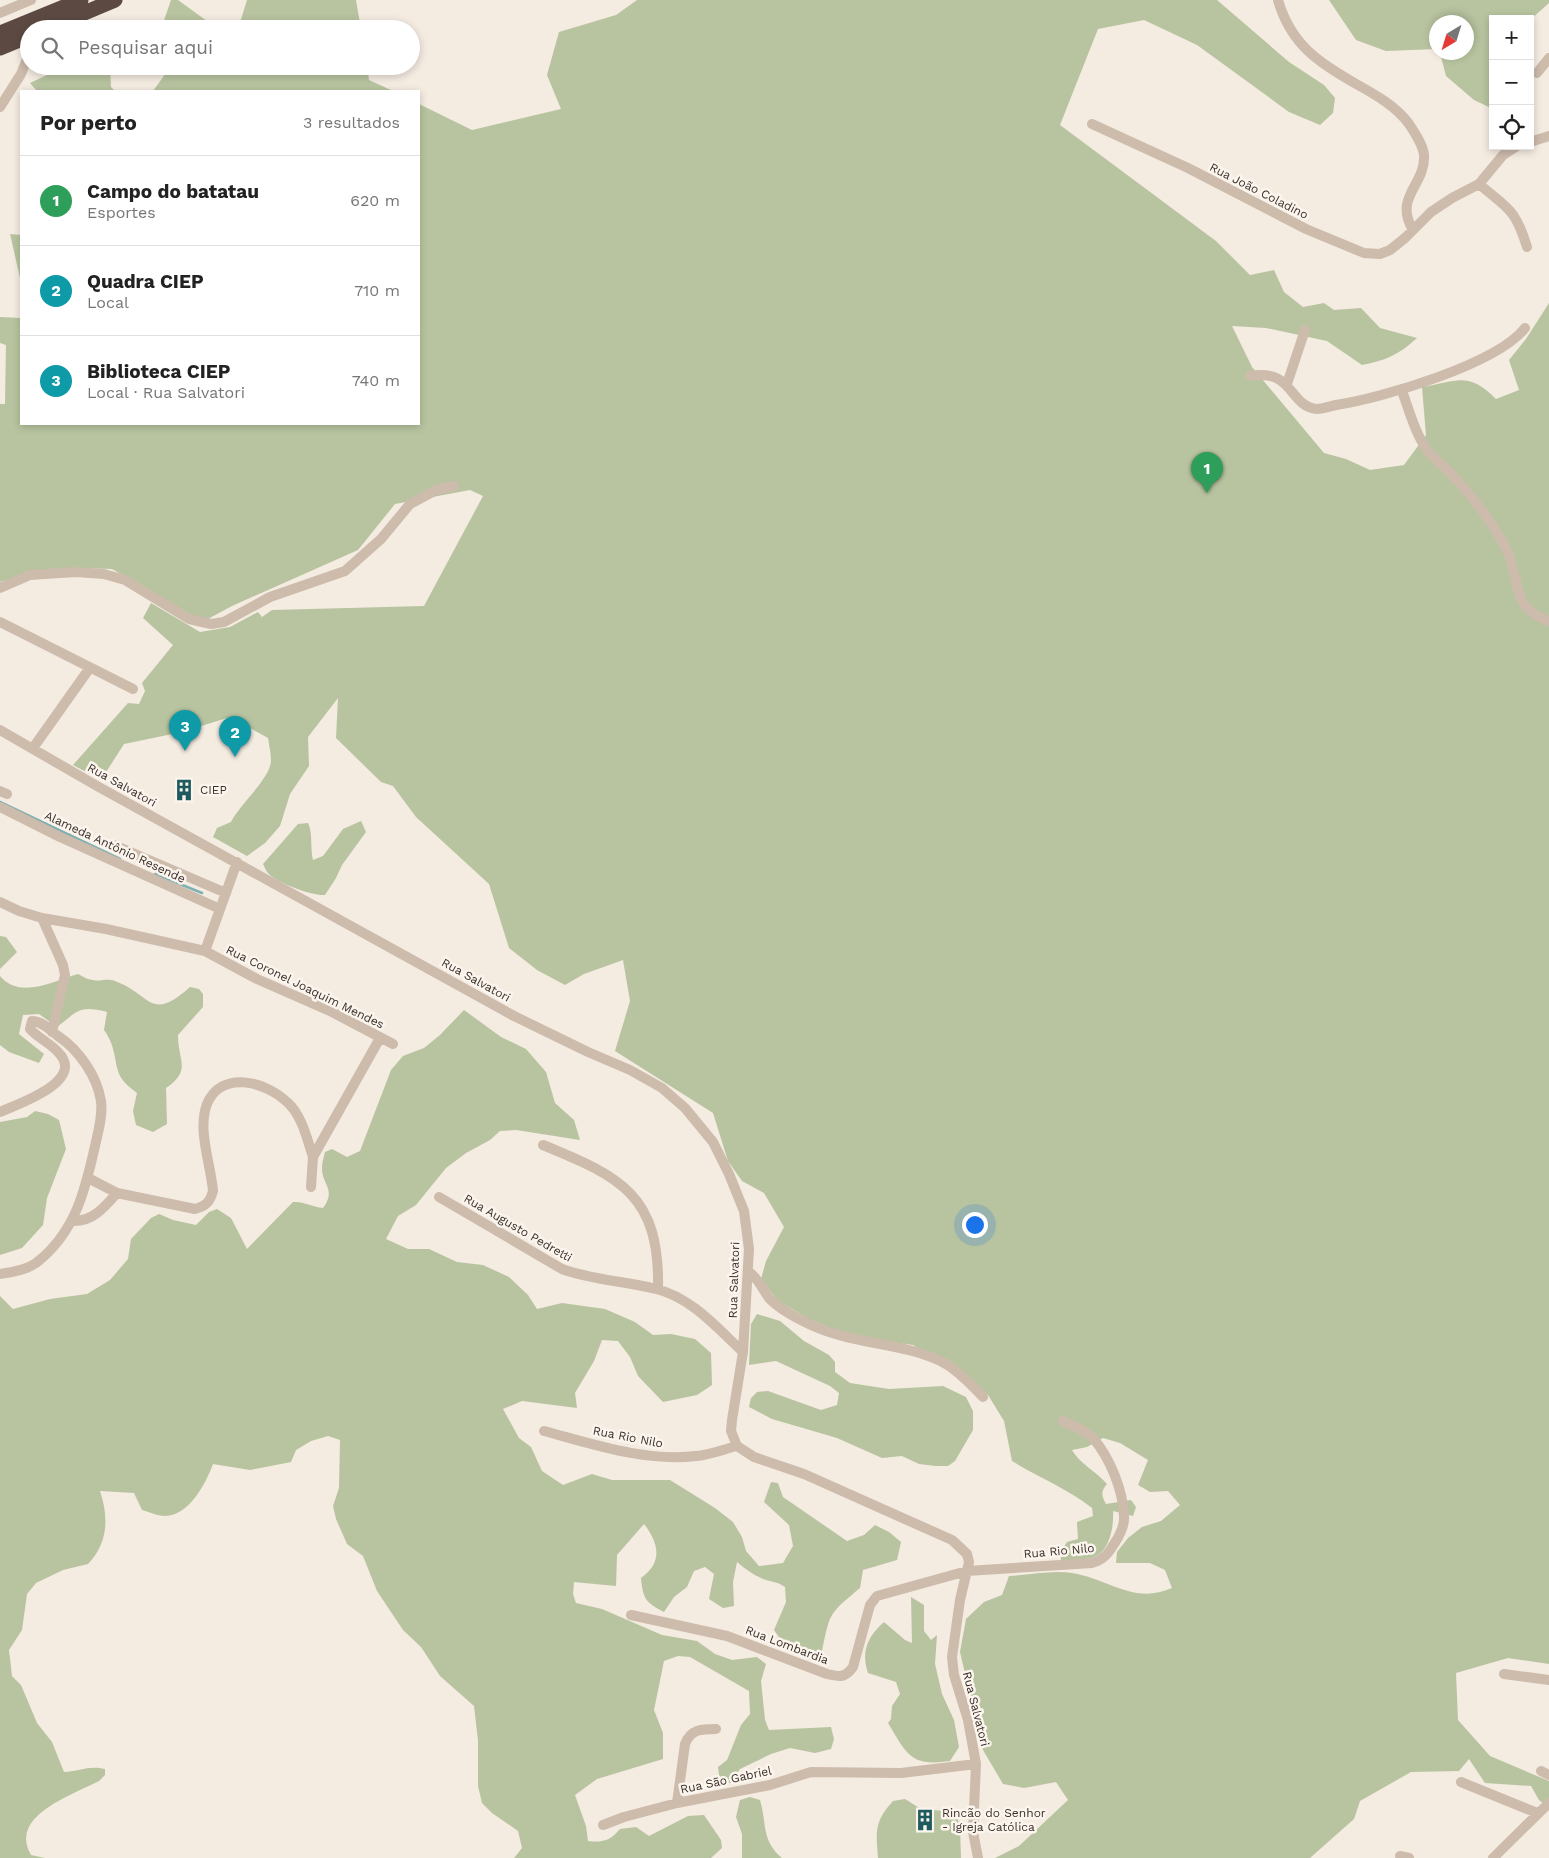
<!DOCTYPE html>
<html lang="pt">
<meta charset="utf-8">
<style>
body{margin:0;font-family:"Work Sans",sans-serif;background:#f6f6f6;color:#222}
.controls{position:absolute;right:15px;top:15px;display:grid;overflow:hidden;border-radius:0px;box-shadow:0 2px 8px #0003}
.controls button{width:45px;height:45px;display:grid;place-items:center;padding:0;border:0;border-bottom:1px solid #e0e0e0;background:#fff;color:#222;font:25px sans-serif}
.compass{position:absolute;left:1429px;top:15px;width:45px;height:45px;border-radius:50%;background:#fff;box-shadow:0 2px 8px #0003;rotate:218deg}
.you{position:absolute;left:974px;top:1224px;width:18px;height:18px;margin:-12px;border:4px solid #fff;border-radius:50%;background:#1a73e8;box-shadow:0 0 0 8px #1a73e833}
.badge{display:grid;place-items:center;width:32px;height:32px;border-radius:50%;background:#1f5a5e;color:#fff;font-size:16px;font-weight:700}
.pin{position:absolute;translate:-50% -41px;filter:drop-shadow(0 1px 2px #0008)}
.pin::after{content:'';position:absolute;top:26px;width:18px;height:15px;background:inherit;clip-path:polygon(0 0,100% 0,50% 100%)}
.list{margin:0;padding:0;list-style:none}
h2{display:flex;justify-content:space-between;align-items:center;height:65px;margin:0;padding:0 20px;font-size:21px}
h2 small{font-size:16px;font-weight:400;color:#767676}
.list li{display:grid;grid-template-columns:32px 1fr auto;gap:15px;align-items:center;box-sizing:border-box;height:90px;padding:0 20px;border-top:1px solid #e0e0e0}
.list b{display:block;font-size:19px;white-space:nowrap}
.list p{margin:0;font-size:16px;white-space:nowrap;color:#767676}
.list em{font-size:16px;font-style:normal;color:#767676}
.icon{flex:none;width:28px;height:28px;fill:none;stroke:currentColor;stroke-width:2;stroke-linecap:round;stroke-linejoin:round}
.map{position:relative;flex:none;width:1549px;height:1858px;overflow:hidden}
.search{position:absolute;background:#fff;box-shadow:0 2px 8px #0003;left:20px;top:20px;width:400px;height:55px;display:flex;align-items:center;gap:12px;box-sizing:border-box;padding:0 18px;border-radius:28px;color:#767676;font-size:19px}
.panel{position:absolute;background:#fff;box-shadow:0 2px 8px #0003;left:20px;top:90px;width:400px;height:335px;border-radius:0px}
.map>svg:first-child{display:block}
.green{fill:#b8c4a0}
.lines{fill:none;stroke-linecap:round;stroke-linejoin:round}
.stream{stroke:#7fb0b2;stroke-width:2.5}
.minor{stroke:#cdbbac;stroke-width:10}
.highway{stroke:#5c4a42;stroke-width:15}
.labels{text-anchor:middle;stroke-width:5;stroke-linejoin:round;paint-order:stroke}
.street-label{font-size:12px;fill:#3b302b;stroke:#fbf5ee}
.poi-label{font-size:12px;fill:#3b302b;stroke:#fbf5ee;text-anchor:start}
</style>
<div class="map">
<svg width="1549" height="1858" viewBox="0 0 1549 1858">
<rect width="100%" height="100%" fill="#f4ebe1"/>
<!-- green -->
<path class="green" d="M171 0H178L218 29H161Z
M247 0H356L361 29H238Z
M637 0H1217L1289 62 1324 85 1335 98 1333 113 1320 125 1289 112 1197 45 1144 20 1098 29 1060 125 1216 241 1250 275 1274 270 1284 292 1303 307 1324 303 1334 310 1361 308 1380 328 1417 338C1400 354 1385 361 1362 365L1327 341 1266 328 1232 326 1252 367 1324 453 1346 459 1370 470 1404 465 1426 435 1422 387C1459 381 1468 371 1496 399L1519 390 1509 360 1526 339 1549 303V1664L1508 1658 1456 1673 1458 1720 1490 1756 1549 1781V1808L1539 1800 1531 1786 1485 1783 1469 1759 1459 1771 1411 1772 1360 1801 1354 1819 1310 1858H995L1019 1846 1068 1800 1056 1782 1024 1788 1003 1784 983 1750 960 1652 966 1619 984 1602 1002 1595 1009 1576C1029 1575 1053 1570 1072 1573 1109 1579 1134 1605 1172 1588L1165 1570 1150 1563H1116L1117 1552 1128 1538 1142 1527 1161 1521 1180 1505 1168 1491 1150 1492 1138 1485 1148 1460 1120 1443 1103 1438 1087 1447 1072 1450C1080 1464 1096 1471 1107 1484 1101 1491 1101 1495 1106 1504L1131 1500 1136 1507 1133 1516 1113 1511C1114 1526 1110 1549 1096 1556 1087 1561 1071 1560 1061 1560L1060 1553 1067 1542 1078 1539 1077 1522 1093 1516 1092 1508C1068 1489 1038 1477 1012 1461L1004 1421 988 1395 974 1384 913 1345 850 1336 809 1319 778 1301 761 1279 766 1261 784 1227 764 1193 742 1181 728 1161 713 1113 615 1051 630 1001 623 960 584 974 565 985 537 970 509 948 489 884 416 817 393 786 381 782 336 738 338 698 308 737 309 766 290 794 280 826 265 843 247 856 213 837 217 828 231 822C239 805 270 779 271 761 271 753 269 745 268 738L230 717 182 732 124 744 101 780 73 765 128 703 139 704 145 691 142 683 173 645 143 618 151 603 200 632 230 627 258 612 262 617 272 610 424 606 483 496 470 490 395 504 358 550 232 606 206 620 196 618 112 569 73 568 37 571 0 582V404H5L6 345 0 343V317L21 318V424H419V104L472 130 561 109 547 75 559 32 616 15Z
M1329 0H1549V3L1530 20 1493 19V109L1474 100 1446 76 1440 53 1466 52V22H1436V49L1386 51 1356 40Z
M66 66H110L111 87 115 91H37L30 83Z
M171 66H367L369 80 393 91H153Z
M10 234 21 235V282Z
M361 821 366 832 342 865 336 878 325 895C312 896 278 883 269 874 266 872 265 867 263 864L298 824 308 823C313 833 310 848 313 860L323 856 343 829Z
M0 936 6 937 17 952 0 969Z
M78 974C82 976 88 980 93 980 99 982 106 978 115 981 151 994 150 1023 190 987L199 989 203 994V1007L178 1035C178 1062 192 1070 166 1088L167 1124 153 1132 136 1125 133 1111 137 1093C132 1089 125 1084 122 1079 113 1066 118 1049 104 1030L107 1012C79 1005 78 1011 57 1027L39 1014 23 1015 19 1034 44 1054 39 1063 9 1052 0 1045V976C20 1000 54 981 78 974Z
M464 1010 501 1037 526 1049 546 1072 555 1103 574 1120 580 1140 516 1130 500 1131 490 1140 466 1153 446 1168 416 1205 398 1216 386 1239 408 1249H429L457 1262 483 1265 509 1277 528 1295 537 1309 562 1303 605 1309 635 1322 653 1335 671 1334 695 1339 711 1353 712 1385 697 1395 663 1402 638 1376 630 1357 618 1341 602 1340 594 1361 575 1393 577 1408 522 1401 503 1409 519 1438 531 1447 542 1471 563 1485 592 1474 612 1480H670L715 1508 733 1522 742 1537 746 1551 759 1566 783 1563 793 1546 789 1525 764 1502 771 1482 778 1483 783 1497 847 1541 864 1535 875 1525 889 1532 901 1542 897 1560 863 1570 860 1588C829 1614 830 1612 822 1652L808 1660 788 1650 774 1630 786 1602 785 1587C777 1581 770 1582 761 1578 752 1574 744 1568 737 1562L733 1582 734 1606 723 1608 709 1599 714 1574 705 1567 694 1571 687 1587 674 1597 664 1612C646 1603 643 1599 641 1578 663 1563 659 1543 644 1524L617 1555 616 1586 574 1582 573 1594 576 1603 602 1609 662 1635 697 1641 715 1654 732 1660 757 1657 766 1664 761 1681 765 1720 769 1730 831 1727 834 1739 831 1749 815 1753 790 1748 771 1754 740 1769 731 1783 720 1782 718 1767 727 1760 741 1725 750 1714 749 1691 690 1657 678 1656 664 1661 654 1710 663 1733V1759L597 1779 575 1795 586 1826 588 1841C603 1843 611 1840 620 1829L636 1827 649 1836 688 1816 704 1815 721 1840 722 1848 711 1858H514L522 1848 518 1831 492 1813 482 1803 478 1786V1740L474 1706 440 1676 421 1647 403 1630 377 1591 363 1556 347 1544 336 1519 333 1506 339 1488 340 1440 328 1436 311 1441 296 1450 291 1462 250 1470 213 1464C206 1483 189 1516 165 1516 158 1516 149 1512 142 1510L134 1493 100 1491C109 1518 108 1543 88 1564L63 1570 36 1583 27 1594 22 1630 9 1650 12 1676 21 1685 37 1723 52 1742 64 1772C80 1771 89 1765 105 1769V1775L99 1781C72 1795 8 1816 31 1855L45 1858H0V1296L13 1309 50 1299 87 1294 110 1280 128 1259 131 1239 151 1218 159 1214 173 1220 196 1225 209 1212 217 1209 231 1218 247 1249 293 1202C303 1201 313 1207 323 1208 337 1189 321 1184 322 1167 322 1162 324 1157 325 1152L332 1149 347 1157 360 1151 391 1070 403 1056 424 1048 440 1035Z
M35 1111 48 1114 59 1120 66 1149 47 1198 43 1225 22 1248 0 1255V1122L27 1117Z
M757 1314 780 1321 804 1341 829 1355 835 1362V1372L850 1383 889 1389 943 1386 966 1397 973 1411V1430L955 1461 948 1466H936L919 1464 902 1456 882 1458 837 1438 772 1419 749 1407 751 1398 757 1392 768 1391 821 1410 837 1405 839 1393 830 1386 776 1361 749 1365 751 1324Z
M911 1597 924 1605V1631L931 1640 937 1635 935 1664 942 1694 954 1720 959 1747 950 1761C910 1767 907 1754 888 1723L891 1719 892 1706 900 1694 896 1682 868 1673C861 1652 867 1637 884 1622L905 1640 912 1643Z
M750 1797 760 1800C767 1824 761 1840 782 1858H742V1834L736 1817 740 1800Z
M905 1799 921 1809 956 1812 960 1827 961 1858H878C876 1831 874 1822 893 1801Z"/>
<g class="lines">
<!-- stream -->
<path class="stream" d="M0 802 120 859
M155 874 202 893"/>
<!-- minor -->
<path class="minor" d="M1278 0C1291 45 1319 63 1358 85 1376 95 1397 107 1409 124 1415 133 1423 145 1424 155 1426 185 1393 197 1413 230
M0 13 31 0
M1537 73 1549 58
M0 107 21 74 29 54
M1092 124 1188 168 1306 229 1364 253 1380 254 1390 250 1405 238 1431 212 1452 198 1479 184 1503 155 1517 146
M1530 142 1549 136
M1479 184C1508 209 1515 208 1527 247
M1250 376C1294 368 1288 406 1317 409 1323 409 1331 406 1336 405 1382 398 1497 364 1525 328
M1287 384 1305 330
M1402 391C1409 410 1415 433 1427 450 1434 459 1444 466 1451 474 1469 492 1497 528 1507 551 1521 581 1510 608 1549 621
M0 588 30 575 76 572 104 574 125 580 189 619 211 624 224 622 270 597 345 571 381 539 410 504 436 490 454 486
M0 622 133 689
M0 730 97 786 514 1016 588 1052 630 1070 662 1088 685 1108 713 1142 729 1174 744 1211 749 1249 743 1352 732 1420 731 1431 737 1446 754 1457 804 1474 952 1540 967 1554 969 1562 960 1600 952 1657 954 1675 968 1720 976 1764 973 1832 978 1858
M33 748 89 669
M0 791 7 794
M0 807 60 837 220 909
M114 845 226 893
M0 902 19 911 42 918 106 929 205 951 257 979 332 1012 393 1044
M42 918 63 965 65 975 52 1032
M205 951 237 862
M0 1112C18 1104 87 1081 58 1052 50 1043 38 1038 30 1029L32 1021C42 1021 50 1030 58 1036 79 1050 97 1076 101 1101 103 1116 98 1132 95 1146 85 1191 75 1233 36 1263 26 1270 12 1272 0 1274
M543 1145C621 1177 660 1195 658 1289
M88 1178 117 1193
M311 1187 313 1157 380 1038
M439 1197 562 1269C592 1280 625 1281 656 1289 691 1297 718 1329 743 1352
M72 1221C92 1222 104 1208 117 1193L195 1209C206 1206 210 1202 213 1191 211 1165 197 1130 207 1104 221 1070 265 1081 287 1102 302 1115 307 1139 313 1157
M748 1271C758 1278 762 1288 769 1298 781 1311 802 1321 818 1328 859 1345 908 1343 946 1364 961 1373 972 1386 983 1397
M544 1431C593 1444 645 1462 696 1456 710 1455 724 1449 737 1446
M631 1615 727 1636 827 1674C840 1677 845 1678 853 1667L870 1605 877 1596 967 1571 1092 1563C1103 1560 1108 1554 1114 1544 1119 1537 1125 1525 1124 1516 1123 1490 1110 1458 1093 1438 1085 1430 1073 1426 1063 1421
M1504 1674 1549 1680
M1541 1771 1549 1775
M1461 1782 1537 1813
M677 1803 685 1744C691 1729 701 1729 716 1729
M603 1825 624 1817 677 1803 770 1785 811 1772 901 1773 976 1764
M1400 1856 1409 1858
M1493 1858 1549 1803"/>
<!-- highway -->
<path class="highway" d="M46 29 115 0
M0 33 81 0
M0 48 29 36"/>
</g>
<!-- icons -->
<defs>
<g id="building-bare" transform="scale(1.725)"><path d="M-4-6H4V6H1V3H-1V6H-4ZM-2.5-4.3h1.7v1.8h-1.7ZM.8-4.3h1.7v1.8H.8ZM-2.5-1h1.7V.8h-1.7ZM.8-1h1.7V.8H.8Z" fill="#1f5a5e" stroke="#fbf5ee" stroke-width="2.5" paint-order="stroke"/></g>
</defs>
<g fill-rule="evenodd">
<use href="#building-bare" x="184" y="790"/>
<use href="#building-bare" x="925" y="1820"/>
</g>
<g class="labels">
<!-- street labels -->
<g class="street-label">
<text transform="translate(1259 191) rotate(27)" y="4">Rua João Coladino</text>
<text transform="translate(122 785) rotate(29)" y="4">Rua Salvatori</text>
<text transform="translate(115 847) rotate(25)" y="4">Alameda Antônio Resende</text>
<text transform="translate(476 980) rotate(29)" y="4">Rua Salvatori</text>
<text transform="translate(305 987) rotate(26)" y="4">Rua Coronel Joaquim Mendes</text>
<text transform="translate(518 1228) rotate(30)" y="4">Rua Augusto Pedretti</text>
<text transform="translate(734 1280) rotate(-88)" y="4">Rua Salvatori</text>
<text transform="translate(628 1437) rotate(11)" y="4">Rua Rio Nilo</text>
<text transform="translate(1059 1551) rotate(-5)" y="4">Rua Rio Nilo</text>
<text transform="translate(787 1645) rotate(21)" y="4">Rua Lombardia</text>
<text transform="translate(976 1709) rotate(76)" y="4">Rua Salvatori</text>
<text transform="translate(726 1780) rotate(-12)" y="4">Rua São Gabriel</text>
</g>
<!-- poi labels -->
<g class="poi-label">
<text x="200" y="794">CIEP</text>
<text x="942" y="1817">Rincão do Senhor<tspan x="942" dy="14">- Igreja Católica</tspan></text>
</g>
</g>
</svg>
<div class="controls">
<button>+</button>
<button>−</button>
<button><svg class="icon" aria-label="locate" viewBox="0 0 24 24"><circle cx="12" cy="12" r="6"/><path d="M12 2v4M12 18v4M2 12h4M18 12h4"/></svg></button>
</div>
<svg class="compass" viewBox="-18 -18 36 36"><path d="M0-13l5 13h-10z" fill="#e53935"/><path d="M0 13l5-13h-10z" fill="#767676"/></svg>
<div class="you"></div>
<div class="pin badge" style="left:1207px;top:493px;background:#2e9e5b">1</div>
<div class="pin badge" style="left:235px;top:757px;background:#0f9aa8">2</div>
<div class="pin badge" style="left:185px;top:751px;background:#0f9aa8">3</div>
<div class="search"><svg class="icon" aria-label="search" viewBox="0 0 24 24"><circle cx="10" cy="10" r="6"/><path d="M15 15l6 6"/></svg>Pesquisar aqui</div>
<section class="panel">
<h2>Por perto<small>3 resultados</small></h2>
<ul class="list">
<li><span class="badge" style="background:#2e9e5b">1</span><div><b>Campo do batatau</b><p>Esportes</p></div><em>620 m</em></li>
<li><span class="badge" style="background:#0f9aa8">2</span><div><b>Quadra CIEP</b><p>Local</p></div><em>710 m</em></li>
<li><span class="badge" style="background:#0f9aa8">3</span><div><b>Biblioteca CIEP</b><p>Local · Rua Salvatori</p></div><em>740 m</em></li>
</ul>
</section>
</div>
